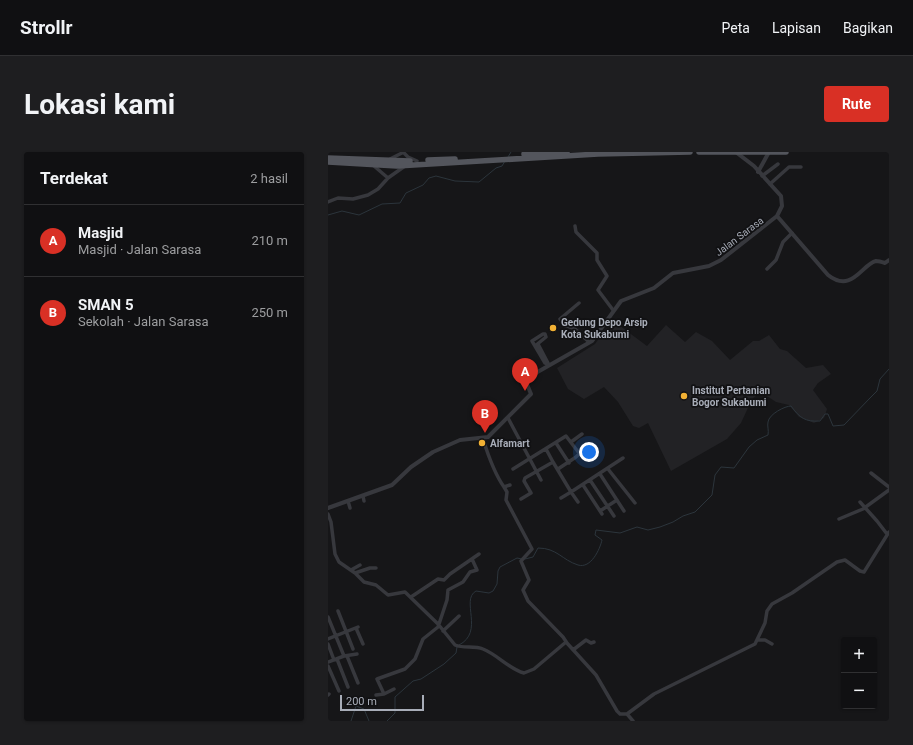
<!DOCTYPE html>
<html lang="id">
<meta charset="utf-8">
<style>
body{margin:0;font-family:Roboto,sans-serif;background:#1e1e20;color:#f1f3f6}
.controls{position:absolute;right:12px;bottom:12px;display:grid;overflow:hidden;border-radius:4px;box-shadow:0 1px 3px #0004}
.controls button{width:36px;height:36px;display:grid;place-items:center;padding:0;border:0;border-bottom:1px solid #303032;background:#101012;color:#f1f3f6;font:20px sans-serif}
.scale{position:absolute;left:12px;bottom:10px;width:84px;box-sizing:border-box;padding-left:4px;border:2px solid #a8adb8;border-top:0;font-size:11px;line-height:14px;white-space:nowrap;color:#a8adb8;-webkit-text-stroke:3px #111113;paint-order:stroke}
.you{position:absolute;left:261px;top:300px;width:14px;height:14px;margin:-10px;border:3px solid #fff;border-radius:50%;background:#1a73e8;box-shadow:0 0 0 6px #1a73e833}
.badge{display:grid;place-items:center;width:26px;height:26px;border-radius:50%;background:#d93025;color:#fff;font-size:13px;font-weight:700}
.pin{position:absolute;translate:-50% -33px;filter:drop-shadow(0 1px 2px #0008)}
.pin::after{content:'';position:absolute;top:21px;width:14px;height:12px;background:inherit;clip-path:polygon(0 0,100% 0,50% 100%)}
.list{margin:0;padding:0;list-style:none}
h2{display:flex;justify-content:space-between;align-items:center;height:52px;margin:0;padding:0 16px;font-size:17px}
h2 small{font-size:13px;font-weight:400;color:#9c9d9f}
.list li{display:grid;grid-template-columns:26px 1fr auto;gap:12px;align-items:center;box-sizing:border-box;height:72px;padding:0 16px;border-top:1px solid #303032}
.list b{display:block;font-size:15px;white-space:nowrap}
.list p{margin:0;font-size:13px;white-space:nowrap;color:#9c9d9f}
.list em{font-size:13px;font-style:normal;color:#9c9d9f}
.map{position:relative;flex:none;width:561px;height:569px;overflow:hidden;border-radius:4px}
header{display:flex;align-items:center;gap:24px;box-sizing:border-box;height:56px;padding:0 20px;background:#101012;border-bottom:1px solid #303032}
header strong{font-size:19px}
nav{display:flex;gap:22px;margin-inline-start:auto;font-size:14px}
.intro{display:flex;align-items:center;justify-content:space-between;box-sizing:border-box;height:96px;padding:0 24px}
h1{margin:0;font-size:28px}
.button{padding:10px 18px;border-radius:4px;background:#d93025;color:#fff;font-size:14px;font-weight:700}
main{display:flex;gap:24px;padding:0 24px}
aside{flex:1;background:#101012;border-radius:4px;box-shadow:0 1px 3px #0004}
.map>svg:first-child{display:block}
.built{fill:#222225}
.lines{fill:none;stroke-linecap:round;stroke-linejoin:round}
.stream{stroke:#2c353c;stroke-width:1}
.minor{stroke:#37383d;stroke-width:3.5}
.tertiary{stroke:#37383d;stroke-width:4}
.primary{stroke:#53555c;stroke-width:5.5}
.poi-dot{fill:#f2b134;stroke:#111113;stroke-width:1.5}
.labels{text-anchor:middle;stroke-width:3.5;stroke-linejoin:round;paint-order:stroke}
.street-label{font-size:10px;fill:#a8adb8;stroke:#111113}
.poi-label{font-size:10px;font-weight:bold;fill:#a8adb8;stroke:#111113;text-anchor:start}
</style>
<header>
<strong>Strollr</strong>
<nav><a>Peta</a><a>Lapisan</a><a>Bagikan</a></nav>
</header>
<div class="intro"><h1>Lokasi kami</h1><a class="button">Rute</a></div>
<main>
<aside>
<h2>Terdekat<small>2 hasil</small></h2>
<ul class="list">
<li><span class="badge">A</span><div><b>Masjid</b><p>Masjid · Jalan Sarasa</p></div><em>210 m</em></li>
<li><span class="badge">B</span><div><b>SMAN 5</b><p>Sekolah · Jalan Sarasa</p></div><em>250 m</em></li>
</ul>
</aside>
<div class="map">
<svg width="561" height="569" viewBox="0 0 561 569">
<rect width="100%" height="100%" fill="#161618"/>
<!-- built -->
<path class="built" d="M284 168 319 194 338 173 357 190 368 180 384 189 402 208 425 189H431L441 183 452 197 459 199 478 216 495 213 503 222 490 231 485 238 499 257 496 266 486 271 471 265 461 253 448 250 433 240 424 247 413 271 399 287 343 319 320 271 311 276 305 274 290 250 276 235 256 247 240 237 229 216 267 192Z"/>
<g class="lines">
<!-- stream -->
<path class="stream" d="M180 5 183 0
M0 63 14 59 31 63 54 52 72 51 78 41 95 33 101 26 108 24 127 29 151 30 168 16 174 14 177 9
M197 407 205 405 210 396C229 396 234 408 250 413 263 417 272 397 274 388L267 383 268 378 292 381 309 375 320 378 332 375 345 370 355 364 367 360 384 343 387 323 393 315 406 316 421 295 429 288 440 283C441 278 439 274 440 270 441 262 457 254 463 254 472 266 477 270 492 269L497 262H500L505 274 516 273 542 246 549 239 552 227 561 217
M131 493C157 480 132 448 148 439L161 441 165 439 169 432 170 419 172 415 189 406 194 407
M23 569 28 554 36 557 41 569
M59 569 67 561V545L85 529 93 527 116 512 128 501 129 495"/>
<!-- minor -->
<path class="minor" d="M76 1 80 5 89 9
M62 7 76 0
M46 14 60 26
M434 24 450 12
M442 32 461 15H473
M0 50 10 46 25 47 40 43 50 37 60 26 77 14
M247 74 248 80 269 101V108L279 124 270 138 285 158
M439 117 448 108 455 90 464 81
M251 151 232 167 237 174 246 176 261 190
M215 182H217L218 185 207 194 204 189Z
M210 192 221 213
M207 194 217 211 221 213
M180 266 213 328
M155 287C160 303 166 321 176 335L182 333
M243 290 254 282
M228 291 241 311
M218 297 225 310
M185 317 238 284 251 301
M230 317 248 305 259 294
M280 317 307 351
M543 321 561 335
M272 322 296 359
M262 328 286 364
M255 333 274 362
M176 335 179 340 178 348 204 397 193 409 201 428 195 438 200 449 235 485 239 491
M35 344 36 349
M233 346 243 340 250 350
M193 347 203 341 196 329 197 326 225 310 243 340 295 306
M20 349 22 356
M532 350 549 369 559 382
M272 359 289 348
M0 362 3 370 7 402 11 410 27 421 36 430 48 433 60 443 77 440 110 472 127 493C136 497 146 493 155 497 170 503 181 517 196 521L206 517 238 490 268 523 289 559 292 562H299L326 542 427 492 437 471 439 459 444 452 464 441 509 410 517 408 532 419 536 420 561 380
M511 367 535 357 561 338
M23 418 32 413
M27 421 42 416H48
M83 445 110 427 116 428 122 422 151 402
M10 459 25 497
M0 465 16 504
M28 476 35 492
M115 479 131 464
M0 487 30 475
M430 488H437L444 492
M0 492 6 508
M245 498 258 488 263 491 266 490
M19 504 30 531
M9 507 20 535
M0 510 16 504 29 502
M0 514 11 539
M56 542 66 537
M0 543 1 542
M48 543 56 542 49 527 77 517 87 507 95 487 110 475 119 448 120 438 135 430 142 420 149 418 144 407
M299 562 305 569"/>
<!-- tertiary -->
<path class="tertiary" d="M430 20 441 0
M449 64 500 123C524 142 534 112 548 109 551 109 554 110 557 111L561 108
M0 356 64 333 83 315 105 300 132 288 160 285 203 242 198 230 199 226 264 189 293 149 326 136 345 121 381 114 393 108 449 64 454 54 453 44 426 14 409 1"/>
<!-- primary -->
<path class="primary" d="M371 0H458
M196 2 239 0
M0 6 82 9
M100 8 127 7
M0 10 69 14 270 2 362 0"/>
</g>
<!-- markers -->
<g class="poi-dot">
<circle cx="225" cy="176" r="4"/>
<circle cx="356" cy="244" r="4"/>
<circle cx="154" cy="291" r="4"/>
</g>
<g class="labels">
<!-- street labels -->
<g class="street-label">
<text transform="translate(411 84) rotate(-37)" y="4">Jalan Sarasa</text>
</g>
<!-- poi labels -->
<g class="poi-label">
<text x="233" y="174">Gedung Depo Arsip<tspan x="233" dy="12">Kota Sukabumi</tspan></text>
<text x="364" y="242">Institut Pertanian<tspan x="364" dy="12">Bogor Sukabumi</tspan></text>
<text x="162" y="295">Alfamart</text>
</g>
</g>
</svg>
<div class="controls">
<button>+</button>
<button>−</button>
</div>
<div class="scale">200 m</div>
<div class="you"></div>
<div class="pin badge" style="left:197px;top:239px">A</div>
<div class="pin badge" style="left:157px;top:281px">B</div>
</div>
</main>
